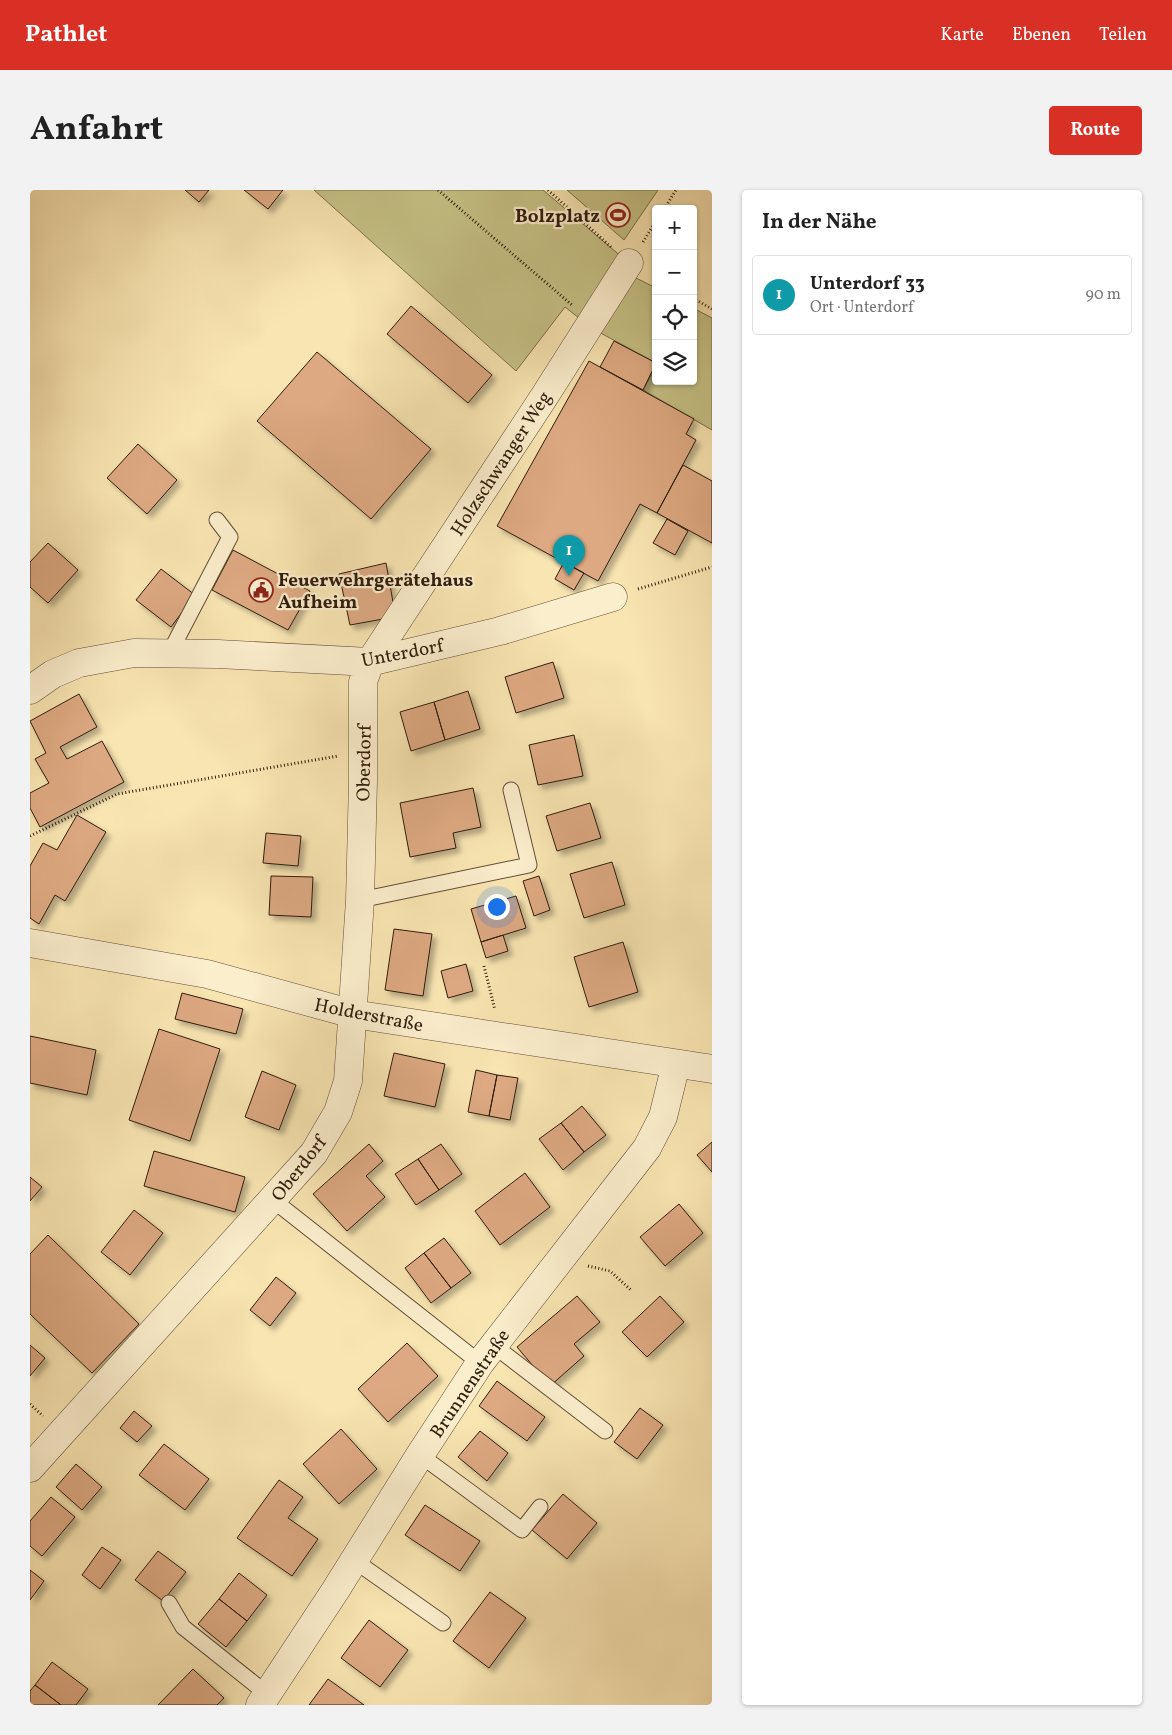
<!DOCTYPE html>
<html lang="de">
<meta charset="utf-8">
<style>
body{margin:0;font-family:Vollkorn,serif;background:#f2f2f2;color:#222}
.controls{position:absolute;right:15px;top:15px;display:grid;overflow:hidden;border-radius:5px;box-shadow:0 1px 4px #0004}
.controls button{width:45px;height:45px;display:grid;place-items:center;padding:0;border:0;border-bottom:1px solid #e0e0e0;background:#fff;color:#222;font:25px sans-serif}
.you{position:absolute;left:466px;top:716px;width:18px;height:18px;margin:-12px;border:4px solid #fff;border-radius:50%;background:#1a73e8;box-shadow:0 0 0 8px #1a73e833}
.badge{display:grid;place-items:center;width:32px;height:32px;border-radius:50%;background:#d93025;color:#fff;font-size:16px;font-weight:700}
.pin{position:absolute;translate:-50% -41px;filter:drop-shadow(0 1px 2px #0008)}
.pin::after{content:'';position:absolute;top:26px;width:18px;height:15px;background:inherit;clip-path:polygon(0 0,100% 0,50% 100%)}
.list{margin:0;padding:0;list-style:none}
h2{display:flex;justify-content:space-between;align-items:center;height:65px;margin:0;padding:0 20px;font-size:21px}
h2 small{font-size:16px;font-weight:400;color:#767676}
.list li{display:grid;grid-template-columns:32px 1fr auto;gap:15px;align-items:center;box-sizing:border-box;height:80px;margin:0 10px 10px;padding:0 10px;border:1px solid #e0e0e0;border-radius:5px}
.list b{display:block;font-size:19px;white-space:nowrap}
.list p{margin:0;font-size:16px;white-space:nowrap;color:#767676}
.list em{font-size:16px;font-style:normal;color:#767676}
.icon{flex:none;width:28px;height:28px;fill:none;stroke:currentColor;stroke-width:2;stroke-linecap:round;stroke-linejoin:round}
.map{position:relative;flex:none;width:682px;height:1515px;overflow:hidden;border-radius:5px}
header{display:flex;align-items:center;gap:30px;box-sizing:border-box;height:70px;padding:0 25px;background:#d93025;color:#fff}
header strong{font-size:24px}
nav{display:flex;gap:28px;margin-inline-start:auto;font-size:18px}
.intro{display:flex;align-items:center;justify-content:space-between;box-sizing:border-box;height:120px;padding:0 30px}
h1{margin:0;font-size:35px}
.button{padding:12px 22px;border-radius:5px;background:#d93025;color:#fff;font-size:18px;font-weight:700}
main{display:flex;gap:30px;padding:0 30px}
aside{flex:1;background:#fff;border-radius:5px;box-shadow:0 1px 4px #0004}
.map>svg:first-child{display:block}
.green{fill:#c6c287;stroke:#7a6f4a}
.building{fill:#dda982;stroke:#2f1c0c;filter:url(#shadow)}
.lines{fill:none;stroke-linecap:round;stroke-linejoin:round}
.lane-casing{stroke:#624e36;stroke-width:17}
.street-casing{stroke:#624e36;stroke-width:29}
.path{stroke:#2f1c0c;stroke-width:3;stroke-dasharray:1 2.5;stroke-linecap:butt}
.lane{stroke:#fbeecd;stroke-width:15}
.street{stroke:#fbeecd;stroke-width:28}
.labels{text-anchor:middle;stroke-width:4.5;stroke-linejoin:round;paint-order:stroke}
.poi-label{font-size:19px;font-weight:bold;fill:#2f1c0c;stroke:#fbeecd;text-anchor:end}
.street-label{font-size:19px;fill:#2f1c0c;stroke:#fbeecd}
</style>
<header>
<strong>Pathlet</strong>
<nav><a>Karte</a><a>Ebenen</a><a>Teilen</a></nav>
</header>
<div class="intro"><h1>Anfahrt</h1><a class="button">Route</a></div>
<main>
<div class="map">
<svg width="682" height="1515" viewBox="0 0 682 1515">
<defs>
<filter id="shadow"><feDropShadow dx="4.5" dy="4.5" stdDeviation="2.5" flood-color="#0004"/></filter>
</defs>
<rect width="100%" height="100%" fill="#f9e5b2"/>
<filter id="stains"><feTurbulence type="fractalNoise" baseFrequency=".004" numOctaves="4"/><feColorMatrix values="0 0 0 0 .2 0 0 0 0 .09 0 0 0 0 .02 0 0 0 .5 -.17"/></filter>
<radialGradient id="worn" r=".72"><stop offset=".6" stop-color="#630" stop-opacity="0"/><stop offset="1" stop-color="#630" stop-opacity=".3"/></radialGradient>
<!-- green -->
<path class="green" d="M284 0H513L599 73 559 136 535 117 486 181Z
M537 0H628L594 50Z
M600 85 626 98V173L565 140Z
M663 118 682 128V240L613 200 626 176V191H663Z"/>
<!-- building -->
<path class="building" d="M155 0H179L169 12Z
M214 0H253L238 19Z
M381 116 462 185 438 213 357 144Z
M584 151 626 173 613 200 570 177Z
M287 162 401 259 341 329 227 231Z
M559 171 664 229 656 244 666 250 627 323 610 314 568 391 467 336Z
M108 254 147 290 117 324 77 288Z
M653 275 682 291V353L627 323Z
M637 329 658 341 645 365 623 353Z
M18 353 48 380 18 413 0 397V372Z
M203 360 280 401 258 440 182 400Z
M534 372 554 383 544 400 525 389Z
M356 373 363 412 353 429 320 435 309 384Z
M131 379 165 405 141 437 106 410Z
M523 472 534 508 486 523 475 487Z
M438 501 450 539 415 550 404 512Z
M49 504 67 537 30 557 37 569 72 551 94 592 10 637 0 618V603L19 593 5 569 16 563 0 531Z
M404 512 415 550 381 561 370 522Z
M544 545 553 586 508 595 499 555Z
M443 598 451 637 423 643 426 658 380 667 370 613Z
M560 613 571 648 527 661 516 626Z
M47 625 76 642 35 711 25 705 9 734 0 728V676L13 653 27 660Z
M236 643 271 646 268 676 233 673Z
M582 672 595 715 554 728 540 684Z
M241 686 283 687 281 727 239 725Z
M509 686 520 720 504 726 493 691Z
M486 706 496 738 451 752 441 719Z
M364 739 402 744 393 806 355 800Z
M473 745 478 761 456 768 451 752Z
M593 752 608 802 559 817 544 767Z
M436 774 443 801 418 808 411 781Z
M152 803 213 819 206 844 145 829Z
M129 839 190 859 160 951 99 930Z
M0 846 66 860 57 905 0 893Z
M364 863 415 874 405 917 354 906Z
M446 880 467 885 459 926 438 922Z
M232 881 266 895 249 940 215 927Z
M467 885 488 888 480 930 459 926Z
M552 916 576 945 554 962 531 933Z
M531 933 554 962 533 980 509 949Z
M682 952V982L667 965Z
M339 954 353 971 336 986 355 1007 317 1041 283 1004Z
M411 954 432 984 409 1000 388 969Z
M124 961 215 987 205 1022 114 996Z
M388 969 409 1000 386 1015 365 984Z
M495 983 520 1017 470 1055 445 1021Z
M0 987 12 997 0 1011Z
M649 1014 673 1043 635 1076 610 1047Z
M104 1020 133 1043 100 1085 71 1062Z
M18 1045 109 1134 62 1183 0 1124V1064Z
M414 1048 441 1083 421 1098 394 1063Z
M394 1063 421 1098 401 1113 375 1078Z
M246 1087 266 1103 240 1136 220 1120Z
M547 1106 570 1132 544 1154 554 1166 520 1196 487 1157Z
M630 1106 654 1132 617 1167 592 1142Z
M377 1153 408 1186 358 1232 328 1199Z
M0 1155 15 1168 0 1186Z
M467 1191 515 1227 497 1251 449 1216Z
M610 1218 633 1235 607 1269 584 1252Z
M104 1221 122 1236 107 1252 90 1238Z
M311 1239 347 1279 309 1314 273 1274Z
M450 1241 478 1263 457 1291 428 1267Z
M134 1254 179 1289 155 1320 109 1285Z
M46 1274 72 1297 52 1320 26 1297Z
M249 1290 273 1307 258 1328 288 1349 262 1386 207 1348Z
M533 1304 567 1333 537 1369 502 1340Z
M21 1307 45 1327 12 1366 0 1356V1331Z
M395 1315 450 1351 430 1381 375 1345Z
M72 1357 91 1370 70 1399 52 1385Z
M128 1361 156 1382 133 1411 105 1390Z
M0 1380 14 1391 0 1410Z
M209 1383 237 1405 217 1431 189 1409Z
M460 1402 496 1428 459 1478 423 1451Z
M189 1409 217 1431 196 1457 168 1434Z
M339 1430 378 1460 350 1497 311 1468Z
M22 1472 58 1499 46 1515H31L5 1495Z
M163 1479 194 1508 187 1515H128Z
M298 1489 334 1515H279Z
M5 1495 31 1515H0V1501Z"/>
<g class="lines">
<!-- lane casing -->
<g class="lane-casing">
<path id="lane" d="M139 464 200 347 187 330
M330 710 499 675 481 600
M243 1010 450 1173
M463 1155 575 1241
M390 1265 492 1340 510 1317
M325 1371 413 1433
M139 1413 153 1437 237 1504"/>
</g>
<!-- street casing -->
<g class="street-casing">
<path id="street" d="M0 500 23 484 49 473 104 463 188 464 340 472 470 441 583 407
M0 753 177 784 323 824 682 879
M0 1278 284 963 308 922 318 891 330 710 333 591V492L340 472 514 207 599 73
M230 1515 305 1401 390 1265 450 1173 617 958 633 927 646 874"/>
</g>
<!-- path -->
<path class="path" d="M408 0 542 115
M518 0 581 57
M634 19 646 0
M613 52 626 31
M663 108 682 119
M608 399 682 377
M0 646 87 604 308 566
M454 776 465 820
M558 1076 580 1081 601 1100
M0 1214 13 1226"/>
<!-- lane -->
<use href="#lane" class="lane"/>
<!-- street -->
<use href="#street" class="street"/>
</g>
<!-- icons -->
<defs>
<g id="stadium-ring" transform="scale(1.25)"><circle r="9.5" fill="#fbeecd" stroke="#8f2418" stroke-width="1.5"/><path d="M0-5a6.5 5 0 1 0 0 10a6.5 5 0 1 0 0-10ZM-3.5-1.8h7v3.6h-7Z" fill="#8f2418"/></g>
<g id="civic-ring" transform="scale(1.25)"><circle r="9.5" fill="#fbeecd" stroke="#8f2418" stroke-width="1.5"/><path d="M-.6-6.5H3V-4.5H.6V-3L4-1V1h2V6H-6V1h2V-1L-.6-3ZM-1.2 2.5V6h2.4V2.5Z" fill="#8f2418"/></g>
</defs>
<g fill-rule="evenodd">
<use href="#stadium-ring" x="588" y="25"/>
<use href="#civic-ring" x="231" y="400"/>
</g>
<g class="labels">
<!-- poi labels -->
<g class="poi-label">
<text x="570" y="32">Bolzplatz</text>
<text x="248" y="396" text-anchor="start">Feuerwehrgerätehaus<tspan x="248" dy="22">Aufheim</tspan></text>
</g>
<!-- street labels -->
<g class="street-label">
<text transform="translate(470 273) rotate(-57)" y="7">Holzschwanger Weg</text>
<text transform="translate(372 462) rotate(-11)" y="7">Unterdorf</text>
<text transform="translate(333 573) rotate(-89)" y="7">Oberdorf</text>
<text transform="translate(339 824) rotate(11)" y="7">Holderstraße</text>
<text transform="translate(268 978) rotate(-52)" y="7">Oberdorf</text>
<text transform="translate(439 1193) rotate(-56)" y="7">Brunnenstraße</text>
</g>
</g>
<rect width="100%" height="100%" filter="url(#stains)"/>
<rect width="100%" height="100%" fill="url(#worn)"/>
</svg>
<div class="controls">
<button>+</button>
<button>−</button>
<button><svg class="icon" aria-label="locate" viewBox="0 0 24 24"><circle cx="12" cy="12" r="6"/><path d="M12 2v4M12 18v4M2 12h4M18 12h4"/></svg></button>
<button><svg class="icon" aria-label="layers" viewBox="0 0 24 24"><path d="M12 4l9 5-9 5-9-5zM3 14l9 5 9-5"/></svg></button>
</div>
<div class="you"></div>
<div class="pin badge" style="left:539px;top:386px;background:#0f9aa8">1</div>
</div>
<aside>
<h2>In der Nähe<small></small></h2>
<ul class="list">
<li><span class="badge" style="background:#0f9aa8">1</span><div><b>Unterdorf 33</b><p>Ort · Unterdorf</p></div><em>90 m</em></li>
</ul>
</aside>
</main>
